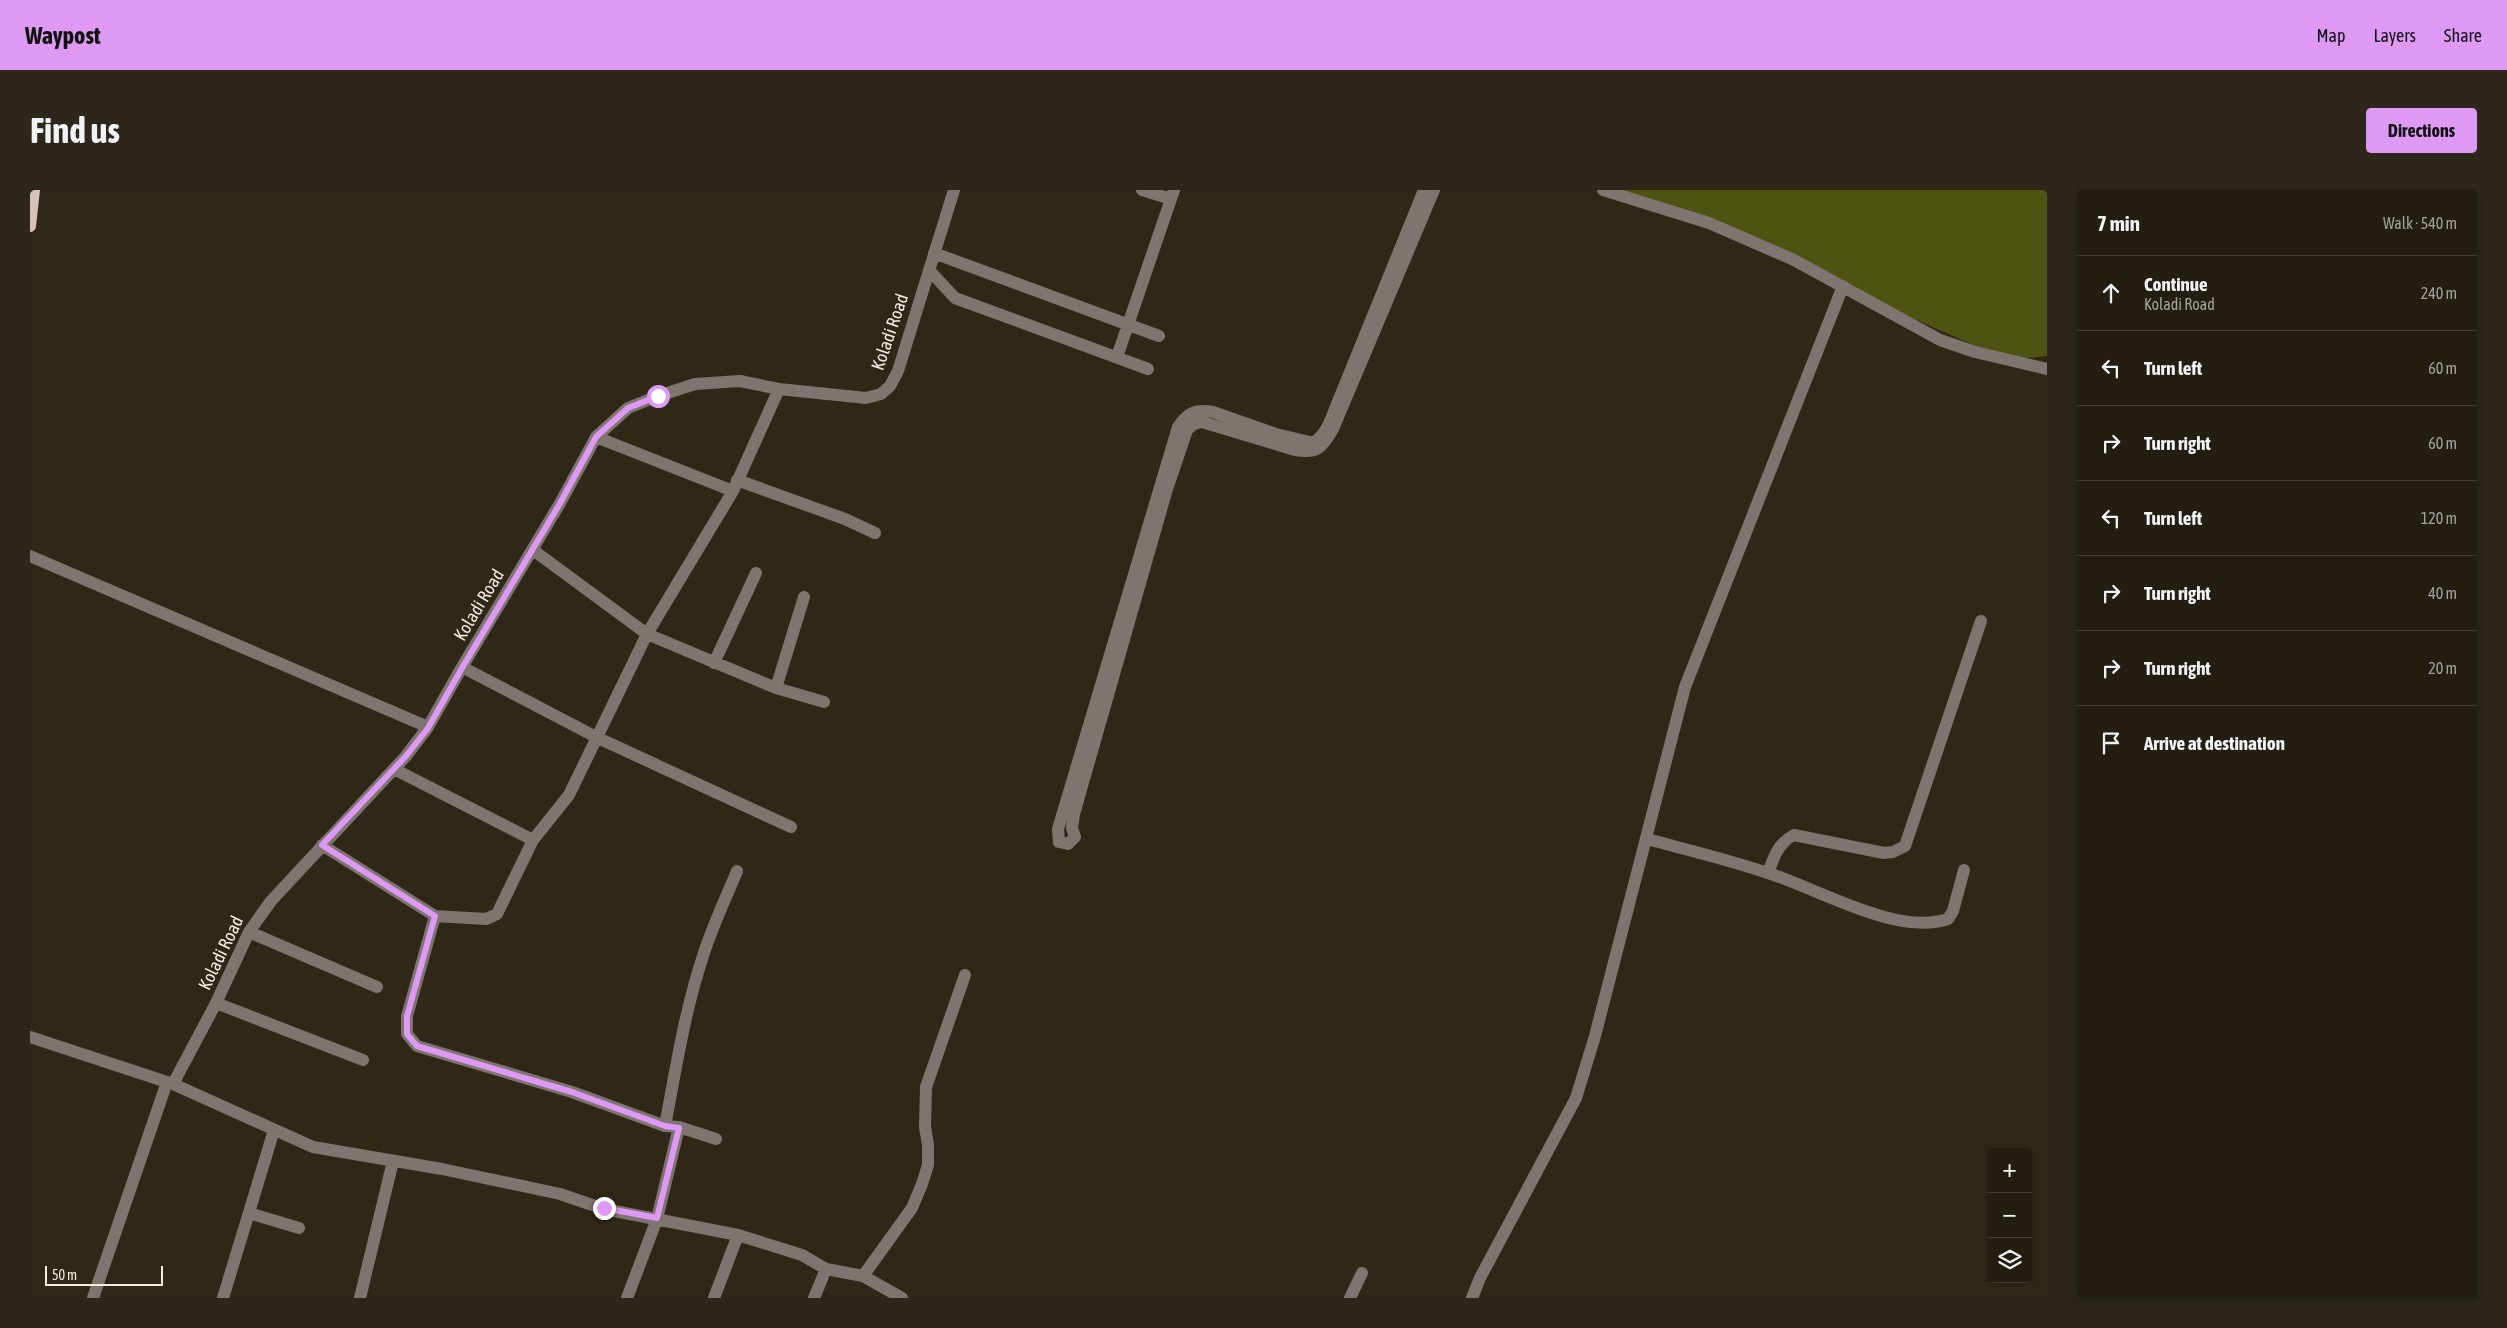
<!DOCTYPE html>
<meta charset="utf-8">
<style>
body{margin:0;font-family:"Asap Condensed",sans-serif;background:#2c271a;color:#f1f3f6}
.controls{position:absolute;right:15px;bottom:15px;display:grid;overflow:hidden;border-radius:5px;box-shadow:0 2px 8px #0003}
.controls button{width:45px;height:45px;display:grid;place-items:center;padding:0;border:0;border-bottom:1px solid #413c31;background:#241e11;color:#f1f3f6;font:25px sans-serif}
.scale{position:absolute;left:15px;bottom:12px;width:118px;box-sizing:border-box;padding-left:5px;border:2px solid #f2ece2;border-top:0;font-size:14px;line-height:18px;white-space:nowrap;color:#f2ece2;-webkit-text-stroke:4px #302817;paint-order:stroke}
.stop{position:absolute;width:15px;height:15px;margin:-11px;border:4px solid #dd99f4;border-radius:50%;background:#fff}
.stop.end{background:#dd99f4;border-color:#fff;box-shadow:0 1px 5px #0008}
.list{margin:0;padding:0;list-style:none}
h2{display:flex;justify-content:space-between;align-items:center;height:65px;margin:0;padding:0 20px;font-size:21px}
h2 small{font-size:16px;font-weight:400;color:#a3a29f}
.list li{display:grid;grid-template-columns:32px 1fr auto;gap:15px;align-items:center;box-sizing:border-box;height:75px;padding:0 20px;border-top:1px solid #413c31}
.list b{display:block;font-size:19px;white-space:nowrap}
.list p{margin:0;font-size:16px;white-space:nowrap;color:#a3a29f}
.list em{font-size:16px;font-style:normal;color:#a3a29f}
.icon{flex:none;width:28px;height:28px;fill:none;stroke:currentColor;stroke-width:2;stroke-linecap:round;stroke-linejoin:round}
.map{position:relative;flex:none;width:2017px;height:1108px;overflow:hidden;border-radius:5px}
header{display:flex;align-items:center;gap:30px;box-sizing:border-box;height:70px;padding:0 25px;background:#dd99f4;color:#111}
header strong{font-size:24px}
nav{display:flex;gap:28px;margin-inline-start:auto;font-size:18px}
.intro{display:flex;align-items:center;justify-content:space-between;box-sizing:border-box;height:120px;padding:0 30px}
h1{margin:0;font-size:35px}
.button{padding:12px 22px;border-radius:5px;background:#dd99f4;color:#111;font-size:18px;font-weight:700}
main{display:flex;gap:30px;padding:0 30px}
aside{flex:1;background:#241e11;border-radius:5px;box-shadow:0 2px 8px #0003}
.map>svg:first-child{display:block}
.green{fill:#4e5311}
.lines{fill:none;stroke-linecap:round;stroke-linejoin:round}
.minor{stroke:#7f7570;stroke-width:12}
.major{stroke:#d6c2b8;stroke-width:12}
.route{stroke:#dd99f4;stroke-width:6}
.labels{text-anchor:middle;stroke-width:4;stroke-linejoin:round;paint-order:stroke}
.street-label{font-size:18px;fill:#f2ece2;stroke:#302817}
</style>
<header>
<strong>Waypost</strong>
<nav><a>Map</a><a>Layers</a><a>Share</a></nav>
</header>
<div class="intro"><h1>Find us</h1><a class="button">Directions</a></div>
<main>
<div class="map">
<svg width="2017" height="1108" viewBox="0 0 2017 1108">
<rect width="100%" height="100%" fill="#302817"/>
<!-- green -->
<path class="green" d="M1594 0H2017V166L1977 170Z"/>
<g class="lines">
<!-- minor -->
<path class="minor" d="M1112 0 1141 9
M1394 0 1307 214C1301 229 1297 243 1284 253L1246 244 1183 222C1166 219 1158 222 1148 237L1028 639 1029 652 1038 654 1045 647 1042 638 1044 624 1137 299 1157 240 1164 234 1172 232 1265 260C1287 264 1292 258 1303 239L1404 0
M1573 0 1679 33 1764 70 1910 150 1945 162 2017 179
M904 63 1129 146
M899 80 925 108 1118 179
M1087 167 1144 0
M566 247 703 301
M707 290 815 329 845 343
M503 360 617 444 746 498 794 512
M0 366 398 537
M684 473 726 383
M432 477 568 548 761 637
M746 498 774 407
M364 579 503 650
M1617 649C1658 660 1700 670 1741 684 1790 700 1867 746 1918 729L1923 721 1934 680
M292 655 405 726 456 729 467 724 503 650 539 605 617 444 703 301 749 199
M1738 683C1744 667 1748 653 1764 645L1854 663 1863 662 1875 656 1951 431
M405 726 377 826V844L387 856 542 902 635 936 649 937 686 949
M219 742 347 797
M186 813 333 870
M0 847 143 894 186 813 219 742 241 711 376 566 398 537 432 477 529 315 566 247 598 218 628 206 665 194 710 191 749 199 836 208 851 204 860 196 868 181 924 0
M143 894 283 957 412 979 530 1004 574 1019 708 1045 684 1108
M635 936C646 878 655 819 674 763 683 735 696 708 707 681
M219 1023 269 1038
M708 1045 772 1065 796 1079 833 1086 872 1108
M833 1086 882 1018 892 994 898 975V955L895 937 896 897 935 785
M63 1108 137 892
M193 1108 244 940
M330 1108 363 971
M597 1108 627 1029 649 937
M784 1108 796 1079
M1320 1108 1332 1083
M1442 1108 1450 1088 1546 908 1565 846 1655 497 1813 96"/>
<!-- major -->
<path class="major" d="M0 36 4 0"/>
</g>
<g class="lines">
<!-- route -->
<path class="route" d="M574 1018 627 1028 649 938 635 936 542 902 387 856 377 844V826L405 726 292 655 376 566 398 538 432 478 529 315 566 247 598 218 628 206"/>
</g>
<g class="labels">
<!-- street labels -->
<g class="street-label">
<text transform="translate(860 142) rotate(-71)" y="6">Koladi Road</text>
<text transform="translate(449 415) rotate(-59)" y="6">Koladi Road</text>
<text transform="translate(191 763) rotate(-64)" y="6">Koladi Road</text>
</g>
</g>
</svg>
<div class="controls">
<button>+</button>
<button>−</button>
<button><svg class="icon" aria-label="layers" viewBox="0 0 24 24"><path d="M12 4l9 5-9 5-9-5zM3 14l9 5 9-5"/></svg></button>
</div>
<div class="scale">50 m</div>
<div class="stop" style="left:628px;top:206px"></div>
<div class="stop end" style="left:574px;top:1018px"></div>
</div>
<aside>
<h2>7 min<small>Walk · 540 m</small></h2>
<ul class="list">
<li><svg class="icon" aria-label="ahead" viewBox="0 0 24 24"><path d="M12 20V5M6 11l6-6 6 6"/></svg><div><b>Continue</b><p>Koladi Road</p></div><em>240 m</em></li>
<li><svg class="icon" aria-label="left" viewBox="0 0 24 24"><path d="M17 20v-9H6M10 6l-5 5 5 5"/></svg><div><b>Turn left</b></div><em>60 m</em></li>
<li><svg class="icon" aria-label="right" viewBox="0 0 24 24"><path d="M7 20v-9h11M14 6l5 5-5 5"/></svg><div><b>Turn right</b></div><em>60 m</em></li>
<li><svg class="icon" aria-label="left" viewBox="0 0 24 24"><path d="M17 20v-9H6M10 6l-5 5 5 5"/></svg><div><b>Turn left</b></div><em>120 m</em></li>
<li><svg class="icon" aria-label="right" viewBox="0 0 24 24"><path d="M7 20v-9h11M14 6l5 5-5 5"/></svg><div><b>Turn right</b></div><em>40 m</em></li>
<li><svg class="icon" aria-label="right" viewBox="0 0 24 24"><path d="M7 20v-9h11M14 6l5 5-5 5"/></svg><div><b>Turn right</b></div><em>20 m</em></li>
<li><svg class="icon" aria-label="arrive" viewBox="0 0 24 24"><path d="M6 21V4h12l-3 4 3 4H6"/></svg><div><b>Arrive at destination</b></div></li>
</ul>
</aside>
</main>
